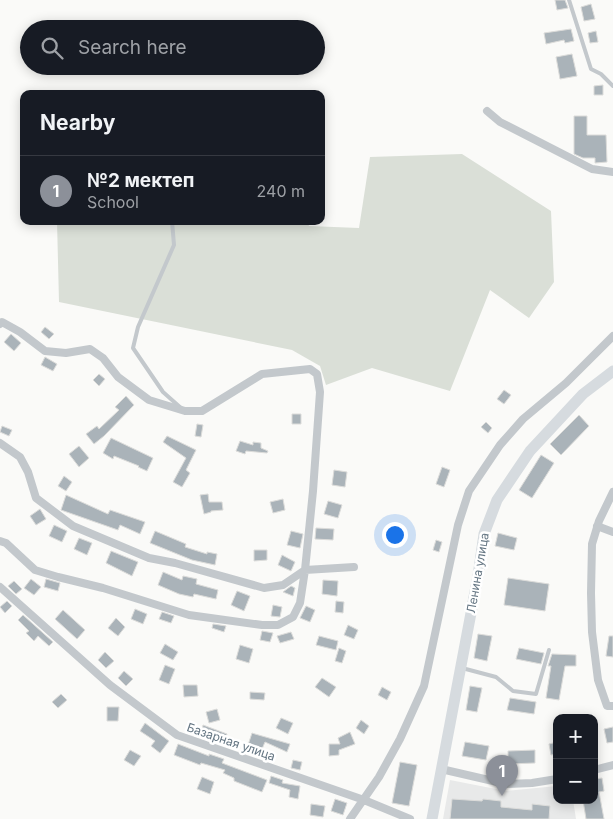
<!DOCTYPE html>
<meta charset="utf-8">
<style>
body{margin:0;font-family:Inter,sans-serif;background:#20242c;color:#f1f3f6}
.controls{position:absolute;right:15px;bottom:15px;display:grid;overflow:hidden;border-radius:10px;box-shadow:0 2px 12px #0003}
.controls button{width:45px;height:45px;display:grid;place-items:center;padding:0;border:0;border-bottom:1px solid #363941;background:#171b24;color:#f1f3f6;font:25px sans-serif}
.you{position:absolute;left:394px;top:534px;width:18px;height:18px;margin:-12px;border:4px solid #fff;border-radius:50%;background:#1a73e8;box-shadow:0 0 0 8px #1a73e833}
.badge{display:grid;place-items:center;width:32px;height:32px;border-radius:50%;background:#8c9099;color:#fff;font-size:16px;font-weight:700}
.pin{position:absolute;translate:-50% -41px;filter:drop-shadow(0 1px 2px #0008)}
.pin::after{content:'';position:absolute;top:26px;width:18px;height:15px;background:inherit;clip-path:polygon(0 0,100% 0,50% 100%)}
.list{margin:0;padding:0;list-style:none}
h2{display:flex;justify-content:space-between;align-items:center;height:65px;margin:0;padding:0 20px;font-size:21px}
h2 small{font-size:16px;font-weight:400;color:#9ea1a6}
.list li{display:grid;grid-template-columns:32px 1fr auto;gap:15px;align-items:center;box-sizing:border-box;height:70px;padding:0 20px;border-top:1px solid #363941}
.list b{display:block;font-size:19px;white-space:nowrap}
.list p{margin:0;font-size:16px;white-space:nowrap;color:#9ea1a6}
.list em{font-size:16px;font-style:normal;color:#9ea1a6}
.icon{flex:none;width:28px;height:28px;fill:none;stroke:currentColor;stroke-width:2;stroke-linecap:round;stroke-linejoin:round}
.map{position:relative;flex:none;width:613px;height:819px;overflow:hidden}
.search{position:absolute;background:#171b24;box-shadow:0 2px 12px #0003;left:20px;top:20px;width:305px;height:55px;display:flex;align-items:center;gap:12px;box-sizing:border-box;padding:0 18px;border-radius:28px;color:#9ea1a6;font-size:19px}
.panel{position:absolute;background:#171b24;box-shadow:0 2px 12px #0003;left:20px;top:90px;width:305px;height:135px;border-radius:10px}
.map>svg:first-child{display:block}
.built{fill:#e8e9e9}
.green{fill:#dadfd7}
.building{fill:#aab3b9;stroke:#dcdcda}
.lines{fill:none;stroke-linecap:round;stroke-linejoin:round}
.lane{stroke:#c3c8cc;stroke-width:4}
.street{stroke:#c3c8cc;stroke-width:8}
.primary{stroke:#d6dbdf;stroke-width:11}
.labels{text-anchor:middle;stroke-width:5;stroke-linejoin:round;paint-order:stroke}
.street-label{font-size:12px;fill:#657683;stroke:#fff}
</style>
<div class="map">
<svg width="613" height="819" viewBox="0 0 613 819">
<rect width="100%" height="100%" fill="#fafaf8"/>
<!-- built -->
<path class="built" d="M450 780 506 791 557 786V800H573L576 819H443Z"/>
<!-- green -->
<path class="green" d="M462 154 551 211 554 282 529 318 490 290 450 391 372 368 326 385 320 366 292 350 59 302 57 221H307L309 226 359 228 370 157Z"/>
<!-- building -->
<path class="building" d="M555 0H565L568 8 557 10Z
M591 4 595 19 584 21 581 7Z
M571 29 574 41 565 43 564 40 546 44 544 33Z
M596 31 598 42 590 43 588 33Z
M572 54 577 76 560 79 556 57Z
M603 85V95H594V86Z
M574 116H587V135H606L607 162 595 163V158H583L574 154Z
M45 327 54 334 49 339 41 332Z
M11 334 21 343 14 351 4 342Z
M45 357 57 364 53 371 41 365Z
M99 374 105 379 99 386 93 380Z
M504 390 511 395 504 404 497 399Z
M126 396 134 405 104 436 94 444 86 434 97 426 99 429 119 410 115 407Z
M292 414H301V424H292Z
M579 415 589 426 561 455 550 444Z
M486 422 492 428 488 433 481 427Z
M197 424 203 425 201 437 195 436Z
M2 426 12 430 9 436 0 432Z
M167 436 196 450 186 470 190 473 182 487 173 482 186 458 163 442Z
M111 438 153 458 147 471 138 467 139 466 114 456 113 459 103 453Z
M240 441 253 445V442L261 443V448L268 451 267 453 246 451 245 454 236 451Z
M79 446 89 458 79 467 69 454Z
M541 455 554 463 532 498 519 490Z
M442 467 450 470 444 487 436 484Z
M334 470 347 472 345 487 332 485Z
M64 476 72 482 66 491 58 486Z
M208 494 209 502H222L223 510 211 511V512L204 514 200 495Z
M66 495 108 514 110 510 145 522 140 534 120 525 118 530 61 510Z
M283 499 285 510 273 513 270 502Z
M328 501 342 505 338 518 324 514Z
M40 509 46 519 36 525 30 516Z
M54 525 67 531 62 542 49 536Z
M316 528 334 529 333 540 315 539Z
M155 531 186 544 185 547 207 554V552L217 554 215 565 192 560 150 543Z
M291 531 303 534 300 548 287 545Z
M498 533 517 538 514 550 495 546Z
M79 538 92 543 87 555 74 549Z
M436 540 442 542 439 552 433 550Z
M254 550H267V560L254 561Z
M111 551 138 562 132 576 106 563Z
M282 555 295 562 291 571 278 565Z
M163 572 182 580 183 576 197 579 196 584 218 590 216 599 194 594 193 597 179 594 158 585Z
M508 578 549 584 545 611 504 605Z
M31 579 41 587 34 595 24 588Z
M46 579 60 583 58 591 44 587Z
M323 580 338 581 337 596 322 594Z
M14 581 22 589 16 594 8 586Z
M291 586 295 588 293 596 283 592Z
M237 591 250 596 244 611 231 605Z
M7 601 12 606 5 613 0 607Z
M336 601 344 602 343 613 335 612Z
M273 605 282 607 280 617 271 616Z
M306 606 315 610 310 622 300 618Z
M135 609 147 614 143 624 131 619Z
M63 610 85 630 77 639 55 619Z
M162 612 174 616 171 623 159 619Z
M23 615 53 642 49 646 38 636 34 641 26 633 29 631 18 620Z
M116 618 125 627 118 636 108 628Z
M213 624 226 626 224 632 212 628Z
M348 625 358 630 354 639 344 635Z
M262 631 273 633 270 642 260 640Z
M291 632 294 639 280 643 277 636Z
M478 634 492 636 487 661 474 658Z
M319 636 338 641 336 650 316 645Z
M609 636H613V657L606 656Z
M165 644 178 652 173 660 160 653Z
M240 645 253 649 249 663 236 659Z
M339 648 346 651 342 663 335 661Z
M519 648 544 653 541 664 516 659Z
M105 652 114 661 106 668 98 660Z
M552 654 576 655V666H565L559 700 546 698 551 666H548Z
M165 665 175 669 169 684 159 680Z
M124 671 133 679 126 686 118 678Z
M322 678 336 687 329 697 315 687Z
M183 685H197L198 696 184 697Z
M470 686 482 688 477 712 466 710Z
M382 687 391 692 387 700 378 695Z
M250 692 265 693 264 700 250 699Z
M61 694 67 700 58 708 52 702Z
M510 698 536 702 534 714 507 710Z
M107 707H119L118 721H107Z
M217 709 220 720 209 723 206 712Z
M281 718 293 723 288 734 276 728Z
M361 720 369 726 364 734 356 728Z
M145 723 169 741 160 753 151 746 155 741 140 731Z
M203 725 227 734 224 743 201 737Z
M613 727V742L607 743 604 729Z
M350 732 355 744 339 750V755L329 756V744H340L338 738Z
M252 733 255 734 290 744 287 752 265 742 262 749 248 745Z
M465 742 489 746 486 760 462 756Z
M557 742V754L551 755 549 744Z
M178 744 209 756V754L224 759 222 763 267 780 262 792 234 781V778L223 773 225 770 201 763 200 765 174 755Z
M130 750 141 756 134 766 124 760Z
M535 750V763L508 764V751Z
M293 760 302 762 300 770 291 768Z
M400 762 417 765 409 806 392 803Z
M271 776 283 780 282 783 300 786 298 799 289 797 290 790 269 783Z
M202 777 214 782 210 794 197 789Z
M602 778 604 791 599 792 604 819H586L583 800H594V779Z
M335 799 347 803 343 815 331 811Z
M452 799 482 801 483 799 501 801V807L532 810V804L550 806 549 819H450Z
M311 804 325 806 323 817 310 815Z"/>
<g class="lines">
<!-- lane -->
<path class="lane" d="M569 0 591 69 601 74 613 86
M172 221 174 245 138 327 133 348 163 392 181 408
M462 668 496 677 513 691 536 694 549 650"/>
<!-- street -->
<path class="street" d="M487 111 500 122 592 169 613 172
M0 324 2 322 20 332 45 351 66 353 90 349 103 358 118 377 149 400 185 411H202L262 374 310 369 317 374 320 392 313 491 305 570 300 603 293 617 278 625H262L189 615 103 588 58 577 35 570 6 543 0 541
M0 443 20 457 28 472 36 498 73 526 149 558 175 563 264 588 283 585 305 570 354 567
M613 492 599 521 592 544 591 593 592 632 598 680 607 706H613
M597 526 613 532
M0 587 110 685 177 735 364 800 410 819
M441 769 506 784 532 783 557 779
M594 770 613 765
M350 819 379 777 400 739 424 686 458 525 469 491 500 445 523 419 566 383 613 336"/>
<!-- primary -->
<path class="primary" d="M432 819 478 576 484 534 497 500 530 451 583 394 613 371"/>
</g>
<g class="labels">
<!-- street labels -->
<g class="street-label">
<text transform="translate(478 573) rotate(-80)" y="4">Ленина улица</text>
<text transform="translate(231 742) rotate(19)" y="4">Базарная улица</text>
</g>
</g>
</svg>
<div class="controls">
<button>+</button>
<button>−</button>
</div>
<div class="you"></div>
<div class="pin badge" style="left:502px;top:796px">1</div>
<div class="search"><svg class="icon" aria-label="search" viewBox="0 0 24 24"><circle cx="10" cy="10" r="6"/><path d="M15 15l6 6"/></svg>Search here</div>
<section class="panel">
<h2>Nearby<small></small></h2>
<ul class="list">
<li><span class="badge">1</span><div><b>№2 мектеп</b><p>School</p></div><em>240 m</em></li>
</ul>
</section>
</div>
